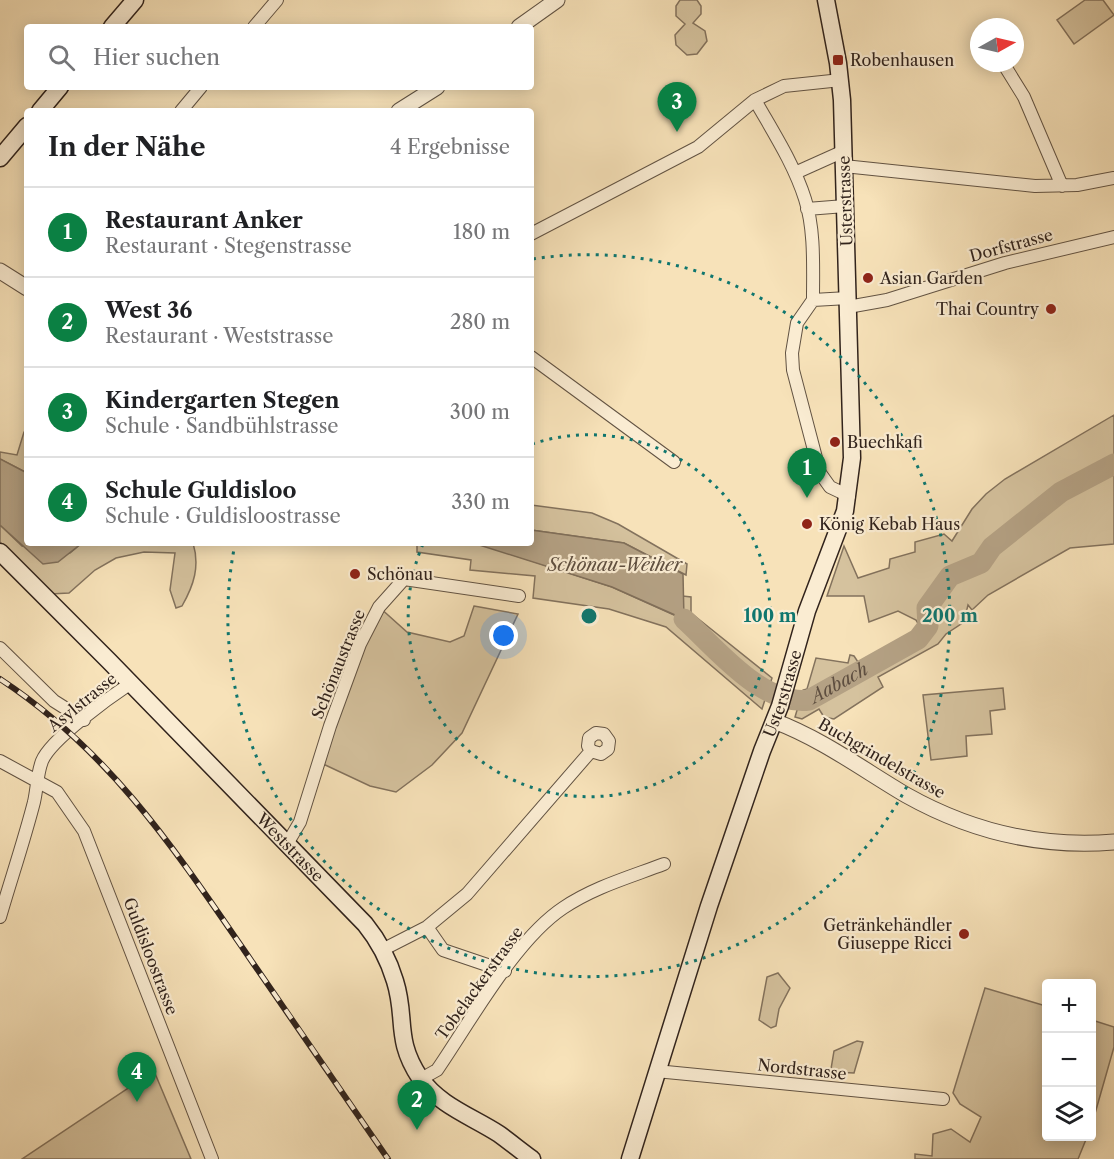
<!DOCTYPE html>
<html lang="de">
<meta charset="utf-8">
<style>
body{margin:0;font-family:"Libre Caslon Text",serif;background:#f2f2f2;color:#202124}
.controls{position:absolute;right:18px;bottom:18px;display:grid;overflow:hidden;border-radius:6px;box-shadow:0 3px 15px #0003}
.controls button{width:54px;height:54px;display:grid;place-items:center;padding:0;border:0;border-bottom:2px solid #e0e0e0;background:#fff;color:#202124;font:30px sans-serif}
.compass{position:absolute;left:970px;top:18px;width:54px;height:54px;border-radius:50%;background:#fff;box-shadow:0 3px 15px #0003;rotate:82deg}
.you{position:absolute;left:504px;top:636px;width:21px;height:21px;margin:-15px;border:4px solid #fff;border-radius:50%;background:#1a73e8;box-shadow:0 0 0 9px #1a73e833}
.badge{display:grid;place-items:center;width:39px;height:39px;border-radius:50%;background:#0b8043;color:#fff;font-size:20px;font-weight:700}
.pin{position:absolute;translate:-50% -50px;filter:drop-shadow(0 2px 3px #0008)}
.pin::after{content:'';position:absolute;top:32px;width:21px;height:18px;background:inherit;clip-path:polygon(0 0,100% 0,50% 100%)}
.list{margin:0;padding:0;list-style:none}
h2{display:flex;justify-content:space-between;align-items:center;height:78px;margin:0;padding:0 24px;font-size:26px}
h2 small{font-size:20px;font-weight:400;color:#757577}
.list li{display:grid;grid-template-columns:39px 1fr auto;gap:18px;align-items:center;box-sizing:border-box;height:90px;padding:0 24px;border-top:2px solid #e0e0e0}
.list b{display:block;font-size:22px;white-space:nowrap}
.list p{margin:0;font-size:20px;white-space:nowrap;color:#757577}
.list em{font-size:20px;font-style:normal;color:#757577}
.icon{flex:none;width:33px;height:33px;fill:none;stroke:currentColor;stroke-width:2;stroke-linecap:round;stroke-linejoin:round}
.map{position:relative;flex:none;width:1114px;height:1159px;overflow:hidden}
.search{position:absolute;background:#fff;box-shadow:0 3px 15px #0003;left:24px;top:24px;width:510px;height:66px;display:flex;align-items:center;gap:15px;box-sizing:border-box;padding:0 21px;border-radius:6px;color:#757577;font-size:22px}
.panel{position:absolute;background:#fff;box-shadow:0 3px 15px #0003;left:24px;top:108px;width:510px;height:438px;border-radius:6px}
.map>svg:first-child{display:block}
.green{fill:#d5c29e;stroke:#83725d;stroke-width:1.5}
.water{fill:#b4a184;stroke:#806f5a;stroke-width:1.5}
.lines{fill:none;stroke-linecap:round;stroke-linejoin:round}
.river{stroke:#b4a184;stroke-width:21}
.minor-casing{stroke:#625343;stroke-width:14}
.tertiary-casing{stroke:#625343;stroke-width:17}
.secondary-casing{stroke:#31231c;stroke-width:19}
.minor{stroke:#faecd2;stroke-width:12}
.tertiary{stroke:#faecd2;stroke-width:15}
.secondary{stroke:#faecd2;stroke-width:16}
.rail-casing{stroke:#31231c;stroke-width:6}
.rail{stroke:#faecd2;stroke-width:4;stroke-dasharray:11;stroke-linecap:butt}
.ring{fill:none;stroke:#0f766e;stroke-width:3;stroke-dasharray:3 6}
.poi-dot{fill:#8f2418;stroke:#faecd2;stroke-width:2}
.labels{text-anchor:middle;stroke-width:4.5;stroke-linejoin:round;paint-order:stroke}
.poi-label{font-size:16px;fill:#31231c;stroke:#faecd2;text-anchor:start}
.street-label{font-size:16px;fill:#31231c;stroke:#faecd2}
.water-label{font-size:18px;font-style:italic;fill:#5f4f40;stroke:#faecd2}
.centre{fill:#0f766e;stroke:#faecd2;stroke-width:3}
.ring-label{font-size:18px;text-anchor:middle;font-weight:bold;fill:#0f766e;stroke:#faecd2;stroke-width:4.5;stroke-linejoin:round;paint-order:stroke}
</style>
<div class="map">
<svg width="1114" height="1159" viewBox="0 0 1114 1159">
<rect width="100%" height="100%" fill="#f7e2b9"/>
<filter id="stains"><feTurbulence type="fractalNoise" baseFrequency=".00333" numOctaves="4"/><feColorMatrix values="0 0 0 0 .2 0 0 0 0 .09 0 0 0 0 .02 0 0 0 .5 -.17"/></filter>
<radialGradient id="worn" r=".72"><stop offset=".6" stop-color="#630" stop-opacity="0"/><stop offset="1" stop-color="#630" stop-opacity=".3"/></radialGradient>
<!-- green -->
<path class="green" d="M680 0H697L701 6V14L693 23 705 31 707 41 697 54 687 55 676 45 675 35 685 24 676 16V6Z
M1085 0H1103L1114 15 1074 44 1057 20Z
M1114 415V544L1070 548 988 595 972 610 968 605 964 622 946 634 938 644 878 677 883 687 834 719 824 717 819 709 802 719 795 717 803 690 807 689 816 658 848 663 850 655 854 656 860 665 922 630 916 620 898 611 869 622 864 596H827L844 546 858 578 889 568 890 559 915 552V542L944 534 952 541 972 509 986 494 1005 479Z
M27 431V473L0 459V452L17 455 24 432Z
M531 505 592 513 618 524 687 564 686 575 624 543 531 530Z
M0 525 22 546 70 553 82 543H193C200 566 194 585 182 606L176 608 170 590 175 553 144 552 116 558 95 570 69 593 50 594 0 542Z
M417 543 483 545 612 587 683 619V596L691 597V613L772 678 762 709 666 627 609 609 533 598 535 576 470 570 471 560 417 552Z
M474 606 518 614 462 733 432 765 396 792 370 786 319 762 379 607 407 632 450 642 464 636Z
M1003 688 1005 709 990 711 992 734 966 736 967 756 931 760 923 695Z
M778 973 790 988 779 1009 776 1026 771 1028 759 1020 767 977Z
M985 988 1046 1006V1136L1087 1137 1078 1159H915V1154L932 1156 933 1134 951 1129 970 1142 981 1117 960 1104 953 1093Z
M1092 1020 1114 1027V1047L1092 1124Z
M857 1041 863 1042 854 1073 833 1072 831 1069 834 1051Z
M154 1071 191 1159H22Z"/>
<!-- water -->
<path class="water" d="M0 459 27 473V543H82L58 562 43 564 0 525Z
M531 530 624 543 683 574 684 619 612 587 473 543H531Z"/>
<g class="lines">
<!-- river -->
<path class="river" id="s1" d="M684 619C716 648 762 706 809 700L918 639 928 626 927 608 950 576 981 563 992 547 1061 492 1114 464"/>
<!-- minor casing -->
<g class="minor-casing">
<path id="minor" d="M254 27 277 0
M1003 63 1024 97 1062 186
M755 100C773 132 794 164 805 199 815 230 813 267 813 300
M181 111 201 87
M844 166 1035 186 1077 185 1114 178
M795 173 844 151
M807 209 845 206
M531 234 698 147 755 100 784 86 841 80
M848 298 813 300 797 323 792 353 793 370 820 473 830 487 849 496
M848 307 887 300 1005 263 1114 237
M531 357 674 462
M0 648 54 701 84 720
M0 761 57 792 84 831 212 1159
M287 844 300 822 330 726 360 644 379 607 404 579 519 596
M0 917C11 879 24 841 34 802 37 789 37 774 42 761 51 739 110 697 131 683
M427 927 443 950 505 971
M382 950 427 927 467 894 591 751 601 754 608 749 609 741 604 734 596 733 589 738 588 746 591 751
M656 1071 943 1099
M421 1079 437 1070C470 1022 515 940 563 908 594 887 630 877 664 864"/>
</g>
<!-- tertiary casing -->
<g class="tertiary-casing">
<path id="tertiary" d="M519 27 557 0
M399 111 437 87
M0 271 27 288
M774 721C822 739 862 769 906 795 970 831 1041 848 1114 842"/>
</g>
<!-- secondary casing -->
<g class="secondary-casing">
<g id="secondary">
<path d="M112 27 135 0"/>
<path d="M40 111 60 87"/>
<path d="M0 158 27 126"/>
<path id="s2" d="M0 552 109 661 365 924C378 940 389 961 395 981 407 1019 394 1039 420 1078 440 1106 471 1116 499 1134 510 1142 521 1151 532 1159"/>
<path id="s3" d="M630 1159 709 906 762 751 780 706 807 611 845 511 852 458 842 100 838 63 826 0"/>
</g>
</g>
<!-- minor -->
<use href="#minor" class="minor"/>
<!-- tertiary -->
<use href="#tertiary" class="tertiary"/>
<!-- secondary -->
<use href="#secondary" class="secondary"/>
<!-- rail casing -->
<g class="rail-casing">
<path id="rail" d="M0 679C108 750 172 845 244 950 292 1019 340 1089 388 1159"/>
</g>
<!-- rail -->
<use href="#rail" class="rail"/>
</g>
<!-- distance rings -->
<g class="ring">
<path d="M532 444A181 181 0 1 1 423 544"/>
<path d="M533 259A361 361 0 1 1 235 544"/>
</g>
<!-- markers -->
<g class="poi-dot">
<rect x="832" y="54" width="12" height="12" rx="3"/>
<circle cx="868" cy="278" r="6"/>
<circle cx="1051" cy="309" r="6"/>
<circle cx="835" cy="442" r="6"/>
<circle cx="807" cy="524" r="6"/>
<circle cx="355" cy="574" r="6"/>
<circle cx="964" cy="934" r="6"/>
</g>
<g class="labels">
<!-- poi labels -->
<g class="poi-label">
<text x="850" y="66">Robenhausen</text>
<text x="880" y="284">Asian Garden</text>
<text x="1039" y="315" text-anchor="end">Thai Country</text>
<text x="847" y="448">Buechkafi</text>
<text x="819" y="530">König Kebab Haus</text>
<text x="367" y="580">Schönau</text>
<text x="952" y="931" text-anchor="end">Getränkehändler<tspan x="952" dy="18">Giuseppe Ricci</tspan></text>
</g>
<!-- street labels -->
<g class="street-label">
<text transform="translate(845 201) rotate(-92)" y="6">Usterstrasse</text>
<text transform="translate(1011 245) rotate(-15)" y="6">Dorfstrasse</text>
<text transform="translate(338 664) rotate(-68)" y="6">Schönaustrasse</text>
<text dy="6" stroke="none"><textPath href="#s3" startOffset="490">Usterstrasse</textPath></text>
<text transform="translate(82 702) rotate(-39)" y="6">Asylstrasse</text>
<text transform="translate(882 758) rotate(30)" y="6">Buchgrindelstrasse</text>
<text dy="6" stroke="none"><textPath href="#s2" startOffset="414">Weststrasse</textPath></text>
<text transform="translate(151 956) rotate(69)" y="6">Guldisloostrasse</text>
<text transform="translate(479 983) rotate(-54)" y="6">Tobelackerstrasse</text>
<text transform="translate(802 1069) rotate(6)" y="6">Nordstrasse</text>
</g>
<!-- water labels -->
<g class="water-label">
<text x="615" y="571">Schönau-Weiher</text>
<text dy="6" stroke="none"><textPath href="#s1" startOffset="188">Aabach</textPath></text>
</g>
</g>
<circle cx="589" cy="616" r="9" class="centre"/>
<g class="ring-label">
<text x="770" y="622">100 m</text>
<text x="950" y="622">200 m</text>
</g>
<rect width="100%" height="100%" filter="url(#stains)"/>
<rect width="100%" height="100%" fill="url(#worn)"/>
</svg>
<div class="controls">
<button>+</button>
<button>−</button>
<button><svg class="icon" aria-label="layers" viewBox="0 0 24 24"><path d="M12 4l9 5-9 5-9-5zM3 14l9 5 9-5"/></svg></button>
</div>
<svg class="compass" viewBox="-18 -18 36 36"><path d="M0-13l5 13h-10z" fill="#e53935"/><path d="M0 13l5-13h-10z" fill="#757577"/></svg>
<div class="you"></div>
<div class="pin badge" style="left:807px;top:498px">1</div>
<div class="pin badge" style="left:417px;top:1130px">2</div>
<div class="pin badge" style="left:677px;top:132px">3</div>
<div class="pin badge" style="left:137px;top:1102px">4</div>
<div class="search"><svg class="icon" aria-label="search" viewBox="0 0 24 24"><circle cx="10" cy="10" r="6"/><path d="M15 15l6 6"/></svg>Hier suchen</div>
<section class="panel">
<h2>In der Nähe<small>4 Ergebnisse</small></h2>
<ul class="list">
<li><span class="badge">1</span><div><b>Restaurant Anker</b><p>Restaurant · Stegenstrasse</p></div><em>180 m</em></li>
<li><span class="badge">2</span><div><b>West 36</b><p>Restaurant · Weststrasse</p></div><em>280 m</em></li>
<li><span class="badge">3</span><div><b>Kindergarten Stegen</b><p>Schule · Sandbühlstrasse</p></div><em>300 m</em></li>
<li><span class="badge">4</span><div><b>Schule Guldisloo</b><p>Schule · Guldisloostrasse</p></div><em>330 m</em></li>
</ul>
</section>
</div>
